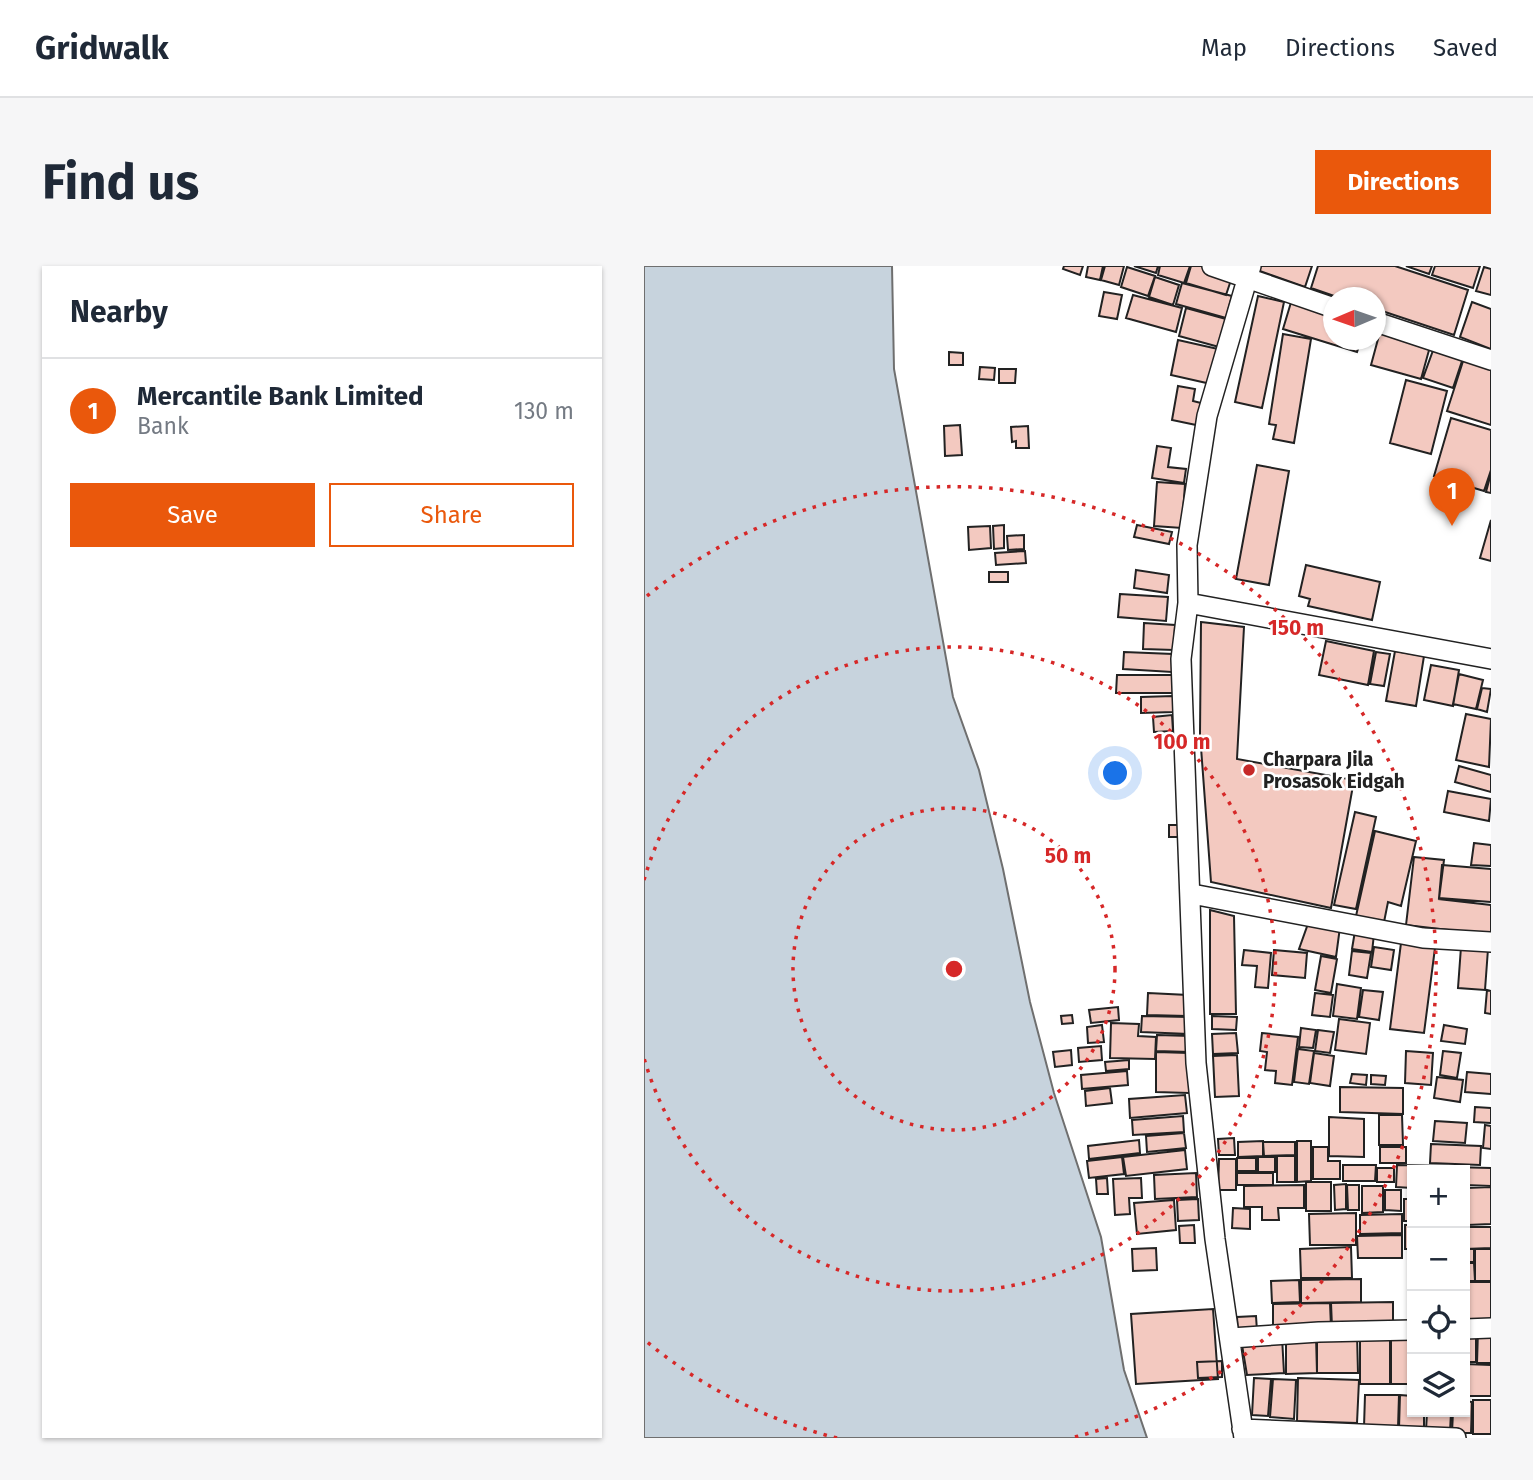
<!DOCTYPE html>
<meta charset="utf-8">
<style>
body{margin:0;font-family:"Fira Sans",sans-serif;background:#f6f6f7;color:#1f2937}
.controls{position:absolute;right:21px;bottom:21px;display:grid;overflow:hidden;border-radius:0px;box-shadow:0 2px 5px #0004}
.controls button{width:63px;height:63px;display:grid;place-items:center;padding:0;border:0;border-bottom:2px solid #e0e1e3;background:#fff;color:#1f2937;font:35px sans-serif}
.compass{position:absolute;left:679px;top:21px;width:63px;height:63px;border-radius:50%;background:#fff;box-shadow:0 2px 5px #0004;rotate:268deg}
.you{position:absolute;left:472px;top:508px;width:24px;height:24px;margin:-18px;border:5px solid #fff;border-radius:50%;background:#1a73e8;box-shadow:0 0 0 10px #1a73e833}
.badge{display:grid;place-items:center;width:46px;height:46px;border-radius:50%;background:#ea580c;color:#fff;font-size:23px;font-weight:700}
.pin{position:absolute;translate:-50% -58px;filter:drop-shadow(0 2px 4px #0008)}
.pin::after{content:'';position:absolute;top:37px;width:24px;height:21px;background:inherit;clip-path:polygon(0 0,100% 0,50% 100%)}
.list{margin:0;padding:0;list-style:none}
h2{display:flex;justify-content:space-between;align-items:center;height:91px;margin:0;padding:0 28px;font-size:30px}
h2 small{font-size:23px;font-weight:400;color:#747a83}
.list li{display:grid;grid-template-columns:46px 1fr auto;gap:21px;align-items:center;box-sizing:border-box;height:105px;padding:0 28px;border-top:2px solid #e0e1e3}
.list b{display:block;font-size:26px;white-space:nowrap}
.list p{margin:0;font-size:23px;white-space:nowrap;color:#747a83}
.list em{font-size:23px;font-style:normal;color:#747a83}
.actions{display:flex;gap:14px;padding:21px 28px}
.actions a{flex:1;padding:16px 0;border:2px solid #ea580c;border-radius:0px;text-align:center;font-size:24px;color:#ea580c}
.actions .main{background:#ea580c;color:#fff}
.icon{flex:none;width:38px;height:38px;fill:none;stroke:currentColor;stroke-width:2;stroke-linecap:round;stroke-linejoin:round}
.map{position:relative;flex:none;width:847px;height:1172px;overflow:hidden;border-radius:0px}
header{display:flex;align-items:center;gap:42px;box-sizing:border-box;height:98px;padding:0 35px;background:#fff;border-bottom:2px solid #e0e1e3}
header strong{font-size:33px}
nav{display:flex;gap:38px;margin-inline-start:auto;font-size:24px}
.intro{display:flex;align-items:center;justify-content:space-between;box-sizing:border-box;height:168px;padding:0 42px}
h1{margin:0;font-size:49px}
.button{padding:18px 32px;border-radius:0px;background:#ea580c;color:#fff;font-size:24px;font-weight:700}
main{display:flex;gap:42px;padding:0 42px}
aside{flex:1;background:#fff;border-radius:0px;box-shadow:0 2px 5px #0004}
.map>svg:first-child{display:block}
.water{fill:#c7d3dd;stroke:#6f6f6f;stroke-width:2}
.building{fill:#f3c9c0;stroke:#222;stroke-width:2}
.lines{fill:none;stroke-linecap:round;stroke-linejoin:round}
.minor-casing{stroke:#222;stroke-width:22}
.minor{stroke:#fff;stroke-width:19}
.ring{fill:none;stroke:#d62828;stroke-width:3.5;stroke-dasharray:3.5 7}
.poi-dot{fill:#c62828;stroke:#fff;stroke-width:2.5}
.labels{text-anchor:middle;stroke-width:5;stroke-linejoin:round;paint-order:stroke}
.poi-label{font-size:19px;font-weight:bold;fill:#222;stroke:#fff;text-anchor:start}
.centre{fill:#d62828;stroke:#fff;stroke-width:3.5}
.ring-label{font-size:21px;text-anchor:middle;font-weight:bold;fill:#d62828;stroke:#fff;stroke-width:5;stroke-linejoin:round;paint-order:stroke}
</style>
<header>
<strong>Gridwalk</strong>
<nav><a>Map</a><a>Directions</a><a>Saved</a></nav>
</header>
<div class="intro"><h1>Find us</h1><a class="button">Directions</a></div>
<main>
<aside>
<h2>Nearby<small></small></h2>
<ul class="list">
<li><span class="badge">1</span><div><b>Mercantile Bank Limited</b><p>Bank</p></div><em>130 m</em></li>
</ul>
<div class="actions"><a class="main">Save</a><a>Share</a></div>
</aside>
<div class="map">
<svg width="847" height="1172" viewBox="0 0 847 1172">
<rect width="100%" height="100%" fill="#fff"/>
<!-- water -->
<path class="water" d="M0 0H248L250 103 309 431 335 504 359 603 386 736 410 827 457 971 480 1104 503 1172H0Z"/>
<!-- building -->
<path class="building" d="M420 0H439L436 9 419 3Z
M444 0H459L456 14 442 11Z
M461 0H480L475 19 457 14Z
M490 0H514L512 7Z
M516 0H546L540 17 514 9Z
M547 0H561L589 8 582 29 542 17Z
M615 0H668L661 21 613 4Z
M674 0H751L824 24 810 69 732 43V32H696L667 22Z
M762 0H788L785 8Z
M791 0H836L829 22 788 9Z
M483 1 511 10 504 30 477 21Z
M840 1 847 3V29L832 25Z
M511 11 535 19 529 39 505 31Z
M538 17 588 30 582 52 532 38Z
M460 26 478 29 473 53 455 50Z
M489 29 538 42 532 66 482 52Z
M614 30 640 36 618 142 591 136Z
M648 33 690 46V74H717L713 86 639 63Z
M828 36 847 43V83L816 71Z
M542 42 582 53 575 81 535 70Z
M737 62 787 77 777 113 727 99Z
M639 68 667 73 650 177 629 173 632 159 625 158Z
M534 74 574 83 567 118 527 109Z
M791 79 820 89 809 122 779 112Z
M305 86 319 87V99H305Z
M821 89 847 98V159L803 145Z
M336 101 351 102 350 114 335 113Z
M355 103H372L371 117H355Z
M762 114 803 125 787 188 746 177Z
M534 120 551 123 549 135 561 138 557 160 528 154Z
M807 152 847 164V204L840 225 790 210Z
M316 159 318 189 301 190 300 160Z
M384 160 385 182H372V175L368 176 367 161Z
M513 180 527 182 524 201 542 203 540 217 508 212Z
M613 199 645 205 625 319 592 313Z
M847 207V227L842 226Z
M513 216 541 218 538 262 510 260Z
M847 254V295L836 292Z
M360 259V282L350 283 349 260Z
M493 259 528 266 525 278 490 271Z
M346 260 347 282 325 284 324 261Z
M380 269V283L364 284 363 270Z
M381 285 382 297 352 299 351 287Z
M662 299 736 316 728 354 664 340 666 333 655 330Z
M492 304 525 309 523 327 490 322Z
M345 306H364V316H345Z
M476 328 524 331 522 355 474 351Z
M557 356 600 361 593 493 710 514 687 642 567 616 556 468Z
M500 357 531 359 530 384 499 383Z
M682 375 730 385 724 419 675 409Z
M751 385 780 390 772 440 742 435Z
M480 386 529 388 528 406 479 403Z
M732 386 746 388 740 420 726 418Z
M787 399 815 404 809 440 780 434Z
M815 408 839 414 832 443 809 438Z
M473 409H529L530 427H472Z
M838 422 847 423 843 446 833 443Z
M529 430V446L497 447V431Z
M822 448 847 453 845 501 812 494Z
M528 449 529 465 510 466 509 451Z
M815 500 847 509V526L811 516Z
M804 525 847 533 845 555 800 546Z
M711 546 732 551 712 643 690 639Z
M525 559H538L539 571H525Z
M731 565 772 575 757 640 744 636 740 656 712 650Z
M830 577 847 579V600L827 599Z
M770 591 800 594 795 633 847 639V669L762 659Z
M798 599 847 603V636L795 632Z
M566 644 590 650 592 748H566Z
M665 655 696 661 692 691 655 683Z
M711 665 730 668 728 686 708 683Z
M757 677 791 682 780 767 746 763Z
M730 681 750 684 747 704 727 701Z
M817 681 844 683 841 724 814 722Z
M600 684 627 687 624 722 611 721 613 700 598 699Z
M630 684 663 687 661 712 628 709Z
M708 685 727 687 723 712 705 709Z
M677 690 693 693 687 727 671 724Z
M693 718 717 722 713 753 689 750Z
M719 724 739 726 735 754 715 751Z
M843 724 847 725V748L841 747Z
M504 727 544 729 543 750 503 749Z
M671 727 689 729 686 751 668 749Z
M474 741 475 754 447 757 445 744Z
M428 749 429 757 418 758 417 750Z
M498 750 545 751V768L497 766Z
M568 750 593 751 592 764 568 763Z
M695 753 726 757 722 788 691 784Z
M467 757 495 758 494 770 512 771 511 793 466 792Z
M458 759 460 776 444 777 443 761Z
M800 759 823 763 821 778 797 775Z
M657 762 672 764 669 782 655 781Z
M674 764 690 766 686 787 671 785Z
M592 767 594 787 569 788 568 768Z
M618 767 654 771 648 819 631 817 632 805 621 804 623 786 616 785Z
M513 769 547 770 546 786 512 785Z
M457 780 458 794 435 796 434 782Z
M654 783 670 785 665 818 650 816Z
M427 784 428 799 411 801 409 786Z
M762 785 789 787 787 819 761 817Z
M799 785 817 787 813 812 796 809Z
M512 786 545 787V827L512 826Z
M670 787 690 790 686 820 666 817Z
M593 789 595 830 571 831 569 790Z
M485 794V803L462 805 461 796Z
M483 805 484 819 438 823 437 809Z
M823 806 847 808V828L821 826Z
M708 808 723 809 722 819 706 817Z
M727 809 742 810 741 819 727 818Z
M793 811 819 814 816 836 790 832Z
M696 821 759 822V848L696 846Z
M466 822 468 837 442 840 441 825Z
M541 829 543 847 486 852 485 833Z
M831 841 847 842V857L830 856Z
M735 849H758L759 879H735Z
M539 850 540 866 489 869 488 854Z
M685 851 720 853V891L685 890Z
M791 855 823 857 821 877 789 875Z
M841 859 847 860V883L839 882Z
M540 867 542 882 503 886 502 870Z
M590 872 591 889H575L574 873Z
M495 874 496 887 445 893 444 880Z
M619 875V890L594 891V876Z
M653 875H667V915L653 916Z
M619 876H651V889L620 890Z
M787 878 837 880 836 899 786 897Z
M669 881H684V895H696V913H669Z
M736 881H762V897H736Z
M541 884 543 903 482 910 479 891Z
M633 890H651V916H633Z
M478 891 480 908 445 912 443 895Z
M614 891H631V906H614Z
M593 892H612V905H593Z
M575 893H592V924H574Z
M699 899H732L731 915H699Z
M753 899 804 900V904H768V922L752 921Z
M808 901 847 902V920L821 919V904H808Z
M733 902H750V916H733Z
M552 907 553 931 511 933 510 909Z
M593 907H629V919H593Z
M463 912 464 928H453L452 913Z
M497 912 498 932H485L486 948 471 949 469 913Z
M662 916H687V945H662Z
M702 918V943L691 944 690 919Z
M660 919V942H634L635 954H618V941H600V920Z
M703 919H715V944H704Z
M718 920H739V946L718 947Z
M847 921V958L823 959 822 922Z
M741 924H757V945L741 944Z
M554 933 555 954 534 955 533 934Z
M760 933H768V955H760Z
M530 934 532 964 493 968 490 937Z
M589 942 606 943V963L588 962Z
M712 947V979H666L665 948Z
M758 948V967L716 968V949Z
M550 959 551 977H536L535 960Z
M761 959H768V983H761Z
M821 961H847V982L821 983Z
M758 969V992H714L713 970Z
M707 981 708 1012H657L656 983Z
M512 982 513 1004 489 1005 488 983Z
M821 983H830V996H821Z
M831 983H847V1015H831Z
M821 997H830L831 1015H821Z
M717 1013V1036L657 1037V1014Z
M655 1014 656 1036 628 1037 627 1015Z
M821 1016H847V1062H821Z
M749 1036V1060L688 1061 687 1037Z
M686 1037 687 1061 629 1063V1038Z
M569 1043 574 1113 492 1118 487 1048Z
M612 1050 613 1065 594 1066 593 1051Z
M834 1064H847V1097H833Z
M821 1067H832V1096H821Z
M713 1068 714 1107H673V1069Z
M716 1068H746V1118H716Z
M747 1068H768V1118H747Z
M642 1070H672L673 1107 642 1108Z
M638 1071 640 1107 603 1109 597 1073Z
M578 1095V1111L554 1112 553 1096Z
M821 1098 847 1099V1130H821Z
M610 1112 627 1113 624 1150 608 1149Z
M654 1112 715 1114 713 1157 653 1155Z
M629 1113 652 1114 650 1153 626 1151Z
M721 1129H755L754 1162 720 1161Z
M756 1129 768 1130V1146H780V1163L755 1162Z
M829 1134H847V1168H829Z
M821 1135 828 1136 827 1167H808L809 1146H821Z
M783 1146H807L806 1166 782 1165Z"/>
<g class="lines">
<!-- minor casing -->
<g class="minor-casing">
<path id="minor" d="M568 0 690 42
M732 56 847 94
M544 337 847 393
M548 628 779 672 847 676
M821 1063 847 1062
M587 1072 675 1066 768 1064
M598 1163 812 1172
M600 1172 571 973 552 797 537 393 544 337 543 279 563 150 607 0"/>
</g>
<!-- minor -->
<use href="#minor" class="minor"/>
</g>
<!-- distance rings -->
<g class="ring">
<circle cx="310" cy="703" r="161"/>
<path d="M0 614A322 322 0 1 1 0 792"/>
<path d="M193 1172A483 483 0 0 1 3 1076M3 330A483 483 0 1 1 427 1172"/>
</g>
<!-- markers -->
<circle class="poi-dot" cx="605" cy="504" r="7"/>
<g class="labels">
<!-- poi labels -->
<g class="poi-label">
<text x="619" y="500">Charpara Jila<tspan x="619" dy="22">Prosasok Eidgah</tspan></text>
</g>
</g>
<circle cx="310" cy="703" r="10" class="centre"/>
<g class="ring-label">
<text x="652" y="369">150 m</text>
<text x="538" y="483">100 m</text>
<text x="424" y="597">50 m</text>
</g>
</svg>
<div class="controls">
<button>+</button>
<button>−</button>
<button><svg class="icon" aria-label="locate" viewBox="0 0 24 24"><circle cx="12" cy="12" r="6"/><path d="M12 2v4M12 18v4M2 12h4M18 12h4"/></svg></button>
<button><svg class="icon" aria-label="layers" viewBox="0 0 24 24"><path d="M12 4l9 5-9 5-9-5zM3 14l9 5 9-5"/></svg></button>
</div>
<svg class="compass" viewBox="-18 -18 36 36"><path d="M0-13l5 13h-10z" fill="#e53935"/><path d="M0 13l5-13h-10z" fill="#747a83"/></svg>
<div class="you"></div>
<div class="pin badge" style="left:808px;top:260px">1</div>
</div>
</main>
